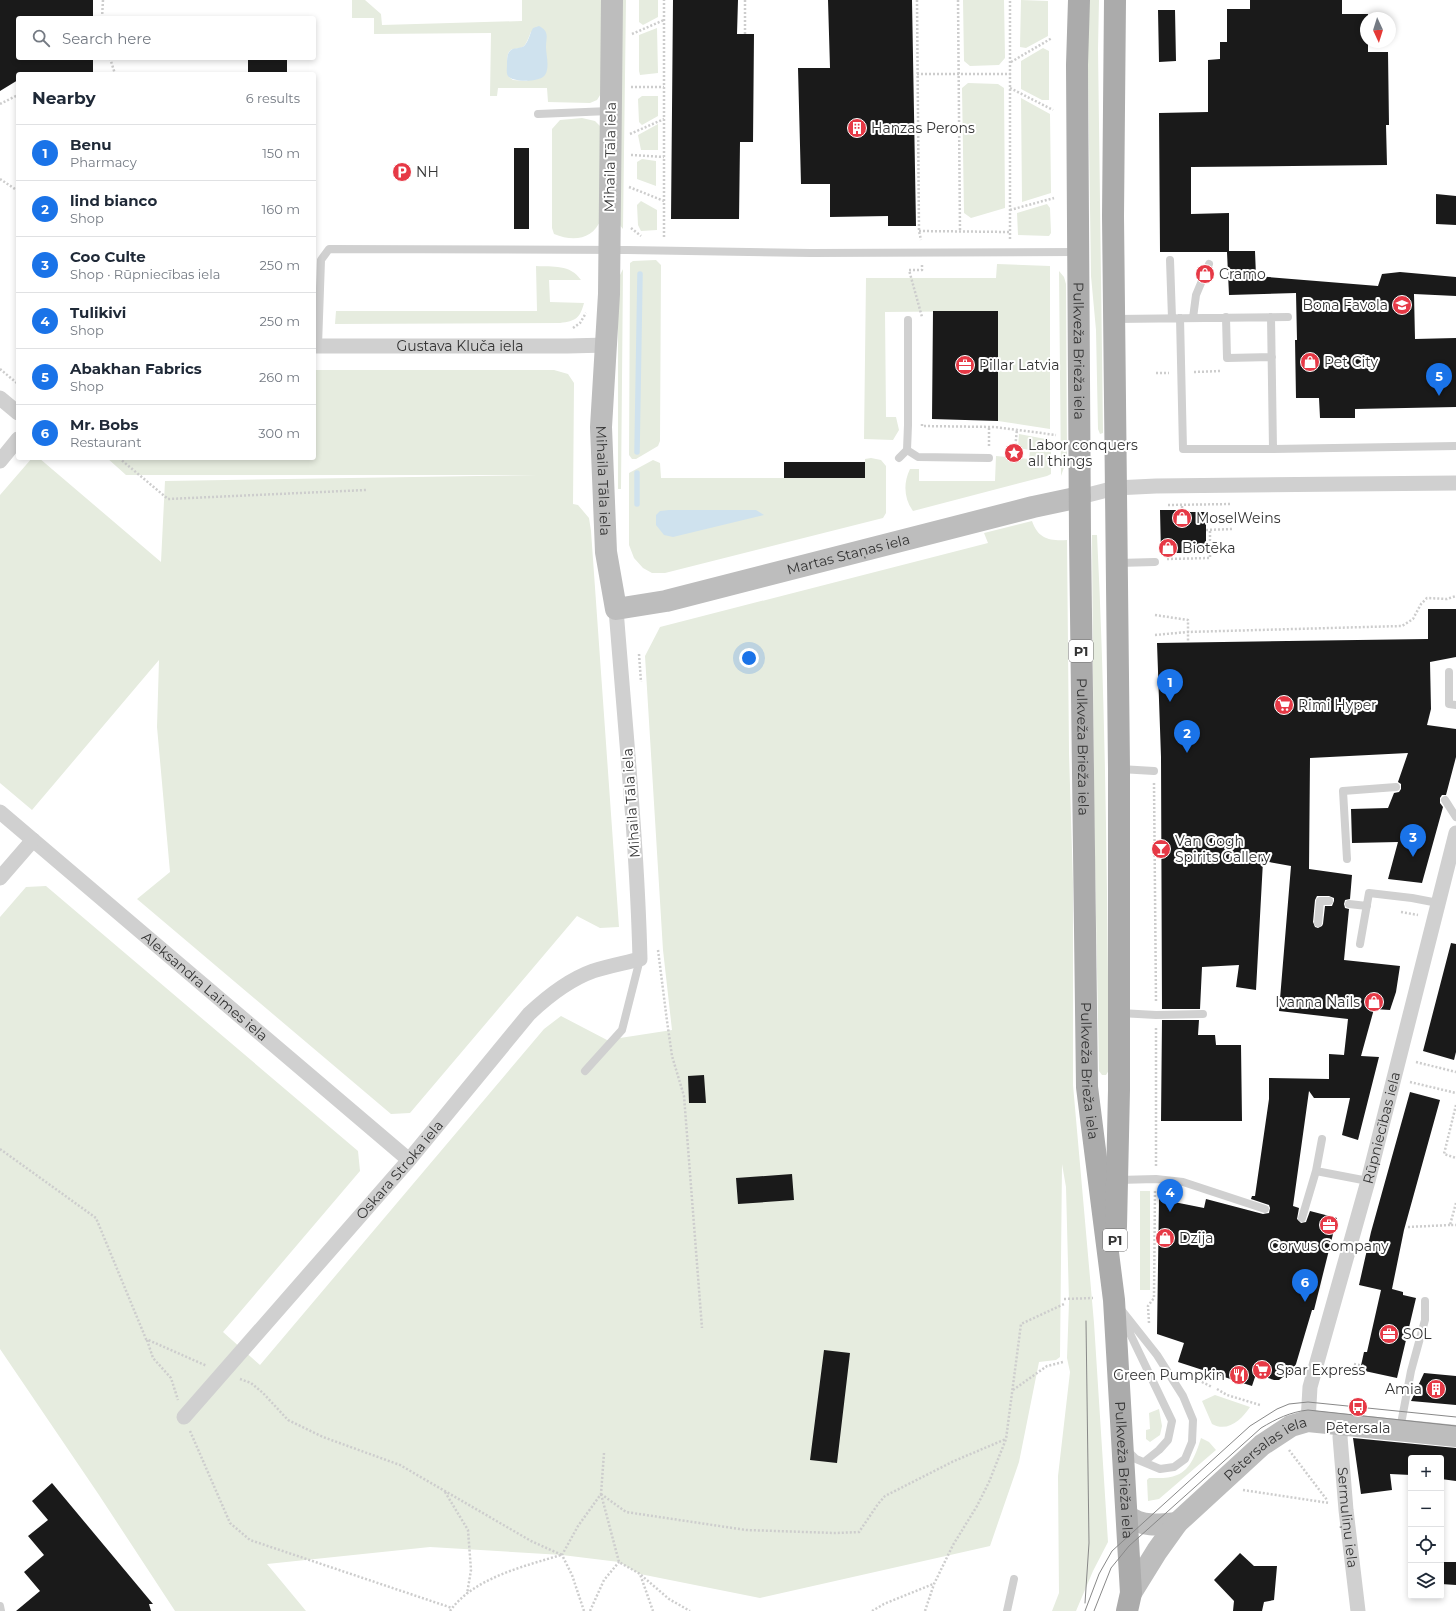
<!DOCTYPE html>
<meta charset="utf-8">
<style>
body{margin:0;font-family:Montserrat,sans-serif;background:#f2f2f3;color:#1f2937}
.controls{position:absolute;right:12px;bottom:12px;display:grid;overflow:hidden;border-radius:4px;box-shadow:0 2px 6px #0003}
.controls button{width:36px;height:36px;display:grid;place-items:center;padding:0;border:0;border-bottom:1px solid #e0e1e3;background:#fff;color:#1f2937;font:20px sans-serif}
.compass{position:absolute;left:1360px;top:12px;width:36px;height:36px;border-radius:50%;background:#fff;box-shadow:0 2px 6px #0003;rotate:176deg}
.you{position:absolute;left:749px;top:658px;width:14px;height:14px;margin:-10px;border:3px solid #fff;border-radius:50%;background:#1a73e8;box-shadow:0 0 0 6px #1a73e833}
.badge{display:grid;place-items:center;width:26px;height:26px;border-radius:50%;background:#1a73e8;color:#fff;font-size:13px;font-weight:700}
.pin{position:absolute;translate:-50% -33px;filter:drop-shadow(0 1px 2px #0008)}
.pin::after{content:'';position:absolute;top:21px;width:14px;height:12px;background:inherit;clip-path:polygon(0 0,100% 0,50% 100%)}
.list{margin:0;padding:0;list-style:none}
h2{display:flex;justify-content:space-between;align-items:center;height:52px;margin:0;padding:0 16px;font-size:17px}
h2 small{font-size:13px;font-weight:400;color:#747a83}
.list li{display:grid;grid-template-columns:26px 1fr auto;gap:12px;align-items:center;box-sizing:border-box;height:56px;padding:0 16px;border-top:1px solid #e0e1e3}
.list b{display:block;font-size:15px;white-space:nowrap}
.list p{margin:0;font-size:13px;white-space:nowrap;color:#747a83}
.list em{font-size:13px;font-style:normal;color:#747a83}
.icon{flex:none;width:22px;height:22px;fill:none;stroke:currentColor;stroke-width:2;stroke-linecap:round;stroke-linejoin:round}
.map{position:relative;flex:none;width:1456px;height:1611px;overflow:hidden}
.search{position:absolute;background:#fff;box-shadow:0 2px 6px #0003;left:16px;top:16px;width:300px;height:44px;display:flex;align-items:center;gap:10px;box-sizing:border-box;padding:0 14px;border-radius:4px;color:#747a83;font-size:15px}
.panel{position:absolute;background:#fff;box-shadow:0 2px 6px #0003;left:16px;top:72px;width:300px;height:388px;border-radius:4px}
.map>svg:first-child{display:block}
.green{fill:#e6ecdf;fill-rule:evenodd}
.water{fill:#cfe2ee}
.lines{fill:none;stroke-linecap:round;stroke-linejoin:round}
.stream{stroke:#cfe2ee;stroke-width:5.5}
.building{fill:#1a1a1a;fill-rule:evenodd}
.path{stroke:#cdcdcd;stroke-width:2.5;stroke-dasharray:2 2;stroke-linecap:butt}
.lane{stroke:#d0d0d0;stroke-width:8}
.street{stroke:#d0d0d0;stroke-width:15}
.secondary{stroke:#bdbdbd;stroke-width:22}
.primary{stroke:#ababab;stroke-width:22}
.tram{stroke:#888;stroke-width:1}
.labels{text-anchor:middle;stroke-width:4;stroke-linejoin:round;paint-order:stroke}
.shield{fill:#fff;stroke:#707070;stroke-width:1}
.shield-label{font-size:13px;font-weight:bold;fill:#333}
.poi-label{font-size:14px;fill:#333;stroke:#fff;text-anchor:start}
.street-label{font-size:14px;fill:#333;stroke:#fff}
</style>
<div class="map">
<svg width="1456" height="1611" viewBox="0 0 1456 1611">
<rect width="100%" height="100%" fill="#fff"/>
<!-- green -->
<path class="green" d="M352 0H365L381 14 382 25 522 21V0H604L602 92 597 100 590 103 548 102 547 88H498L497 96H490L491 33 374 34V18H352ZM531 32 546 47V54L527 81 513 80 509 77C508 70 506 61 508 54 511 46 518 51 524 46 527 43 529 36 531 32Z
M622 0H626L623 229 619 224Z
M639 0H658V17L643 25 639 22Z
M963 0H1004L1005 58 999 65 970 66 964 61Z
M1021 0 1048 1V36L1026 48 1020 47Z
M1087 0H1099L1098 49 1103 431V433L1100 434 1098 429 1096 330 1091 276Z
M657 28 658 73 640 75 639 71V35Z
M1043 48 1049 51V100H1042L1021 89V61Z
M968 83 998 84 1004 88 1005 208 971 218 964 213 962 88Z
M642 96H658V116L642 125 639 122 638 99Z
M1021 98 1050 114 1051 193 1022 202Z
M582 118 595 121 602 128 601 219C593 240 573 242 554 234L552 228V129L560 120Z
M658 124V150H641L638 135Z
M642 159 656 161V186L637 179V162Z
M641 201 657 210V230L641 231 638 225 637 205Z
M1047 204 1050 208 1051 233 1049 236 1018 235 1017 213Z
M656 260 661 265 660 441 658 446 636 459H632L629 455 630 263 633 261Z
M997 264 1050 266V429L998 421V311L885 312 886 417H896L899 430 893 440 864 439 866 278H996Z
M536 266C553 267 570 264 581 280H549L550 302 584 303C580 318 576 321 560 323L335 324 336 311H537Z
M623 269 621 489H618V279Z
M1059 271 1064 277 1066 284 1067 459 1061 476Z
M314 370H554L568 374 574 383 573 504 578 505 589 518 591 531 619 927 600 928 577 916 410 1113 391 1114 137 899 170 872 157 727 159 660 32 810 0 783V495L32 458H39L161 562 165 481 538 475H126L107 458H314Z
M1019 434 1051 440V474L1047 476 913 511C904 499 903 483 910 469H919V481H995L996 456 1029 459 1030 450 1018 448Z
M871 458 881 460 886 466V513L883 518 665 573H652L643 568 634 558 629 545V473L653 460 660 463 661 478H865V459Z
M1032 521C1038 539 1050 541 1067 540L1069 753 1073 883V1085L1094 1323 1108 1542 1093 1571 1076 1611H1052L1059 1593 1058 1476 1070 1372 1067 1358 1069 1302 1066 1187 1062 1164 1060 1357 1056 1360 1039 1362 1019 1462 990 1546 760 1598 640 1574 619 1562 562 1555 430 1547 267 1564 306 1611H175L99 1495 0 1349V917L26 887 46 886 358 1151 360 1171 223 1332 260 1365 544 1029 561 1016 607 1040 672 1030 663 950 645 656 660 627 988 543 984 533Z
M1092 535H1097C1106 714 1107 892 1109 1070L1106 1075H1102L1099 1071 1094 811Z
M1140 1191H1150V1290H1140Z
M1215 1395 1250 1407C1242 1419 1228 1433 1212 1424L1202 1401Z
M1159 1409 1162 1426 1160 1435 1150 1442 1146 1439V1430L1150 1429 1149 1413Z
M1201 1438 1209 1442 1216 1450 1159 1499 1148 1501 1147 1480 1149 1478C1158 1478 1169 1479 1177 1475 1191 1470 1197 1451 1201 1438Z"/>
<!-- water -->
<path class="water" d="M539 26C550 32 546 37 546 47 546 55 550 67 545 75 541 82 513 83 508 76 506 73 507 68 507 64 507 60 507 55 509 52 513 46 521 50 525 45 529 40 530 33 533 28Z
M669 510H756L764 515 673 537 664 535 656 525V515L660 511Z"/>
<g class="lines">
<!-- stream -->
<path class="stream" d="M637 452 640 274
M637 473V504"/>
</g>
<!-- building -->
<path class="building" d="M0 0H93V18H18V58H93V74H18V80L0 91Z
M673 0H738L737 34H754L753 142H740L739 219H671Z
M828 0H912L916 226H888V216L830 217V184H801L798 68H830Z
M1250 0H1342V14H1368V18H1366V42H1368V52H1388L1389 125H1386L1387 165 1191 167V214L1229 213V251H1255L1256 276 1378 286 1382 274 1400 272 1456 277V296L1414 294 1415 339 1456 338V407L1355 409V418H1320L1319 398H1296L1295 340H1297L1296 293 1229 295 1227 252H1160L1159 113 1208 112V60L1220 59V42H1227V9H1250Z
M1158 10H1175L1176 61 1159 62Z
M248 58H287V74H248Z
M514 148H529V229H514Z
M1436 194 1456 196V225L1436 224Z
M933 311H998V421L932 419Z
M784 462H865V478H784Z
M1160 510H1176V512H1206V548L1185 549 1186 553H1161Z
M1428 609H1456V657L1430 662 1431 709 1427 725 1456 729V757L1446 795H1442L1440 798V803L1443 807 1422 883 1388 879 1398 842 1352 843 1351 809 1388 808 1394 793 1399 792 1401 789V784L1398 782 1408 753 1310 758 1309 869 1352 875 1350 899 1345 900 1344 904 1345 908 1349 909 1344 960 1400 966 1396 992 1390 1010 1374 1009 1361 1056 1379 1057 1358 1140 1342 1135 1350 1098H1314L1309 1091 1293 1206 1299 1208 1297 1219 1301 1223 1306 1222 1310 1211 1337 1218 1314 1310H1312L1296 1364 1290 1375 1287 1374 1279 1380H1274L1256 1374 1252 1386 1178 1362 1184 1343 1157 1334 1159 1199 1204 1208 1206 1199 1263 1214 1269 1213 1270 1208 1269 1205 1251 1199 1252 1196H1255L1269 1099V1078L1329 1079V1054L1344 1055 1348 1019 1279 1011 1291 866 1263 861 1256 990 1236 987 1239 965 1202 967 1200 1009H1162L1161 757 1157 643 1428 639ZM1317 896H1329L1334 898V901L1332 906H1325L1323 924 1322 926 1318 928 1315 927 1313 922 1315 900Z
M1451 943 1456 944V1052L1454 1060 1423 1051Z
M1162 1020H1199L1198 1035H1215L1216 1045H1241L1242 1121H1161Z
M704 1075 706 1103H689L688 1076Z
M1410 1092 1440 1100 1404 1230 1392 1289 1403 1292V1295L1416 1298 1397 1378 1360 1370 1364 1352H1367L1381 1290 1359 1285 1371 1232Z
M792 1174 794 1200 738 1204 736 1178Z
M824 1350 850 1353 837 1463 810 1460Z
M1424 1373 1456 1376V1405L1411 1401Z
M1353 1438 1456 1448V1481L1441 1479V1458H1411V1475L1390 1474 1392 1490 1361 1494Z
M52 1483 153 1604H149L151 1611H16L40 1591 24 1572 44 1555 28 1536 48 1520 32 1501Z
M1240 1553 1254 1566H1277L1274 1600 1264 1602 1262 1611H1233L1234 1601 1214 1580Z
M1441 1562H1456V1585L1441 1584Z"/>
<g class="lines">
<!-- path -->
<path class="path" d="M917 0 919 231 921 240
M958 0 960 232
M102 18 103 0
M632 34 664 20
M745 34V0
M110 58 115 74
M1011 62 1052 38
M917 74H1011
M631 87H664
M1010 88 1053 110
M0 104 18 95
M630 134 664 119
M631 155 664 157
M0 179 18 191
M629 187 664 201
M1010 210 1054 198
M631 228 641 236
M919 231 1010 232
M664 237V0
M1010 239V0
M922 265V270H909L922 317
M573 328 580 323 586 313
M0 369 18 384
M1194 372 1221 371
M1156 373H1169
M922 424V426L995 427 1056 435
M989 446V426
M1015 449 1017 429
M119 458 168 499 366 490
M1168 505 1232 504
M1182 512V505
M1206 530 1232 529
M1167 559 1210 558V530
M1155 615 1188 620V642
M1155 635 1187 632 1402 626 1413 619 1421 604 1427 598 1447 599 1456 596
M639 654 641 682
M1154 783 1156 1002
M1401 912 1418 915
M658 950 667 1021 672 1056 684 1096 702 1328
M1416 1062 1456 1072
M1410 1082 1456 1093
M1456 1105 1444 1154 1456 1158
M0 1149 96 1218 146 1339 207 1366
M1156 1166V1027
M1456 1203 1450 1225H1456
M1408 1227 1450 1225
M1064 1299 1093 1298
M1149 1323 1148 1306 1154 1298 1155 1191
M147 1340 153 1358 171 1378 178 1400
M1354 1364 1364 1366
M1184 1373 1212 1387
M240 1379 251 1383 263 1393 288 1420 323 1437 400 1465 531 1541 562 1555
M1217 1389 1227 1395 1260 1405
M1013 1390 1047 1366 1063 1362
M190 1431 230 1523 250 1540 452 1608
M1289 1450 1327 1500
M1243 1490 1329 1503
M445 1492 468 1530 471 1570 467 1594
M601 1494 626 1512 746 1530 835 1533 859 1532 878 1504 885 1496 954 1461 1006 1439
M601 1494 619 1562 640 1574 653 1611
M641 1575 669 1599 690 1611
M450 1611C473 1578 525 1566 561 1555
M584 1611 572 1575 562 1555 578 1526 601 1494 604 1453
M590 1611 604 1580 619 1562
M872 1611 884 1604 933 1584
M925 1611 934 1584 953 1545 977 1506 989 1482 1006 1439 1021 1324 1064 1304"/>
<!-- lane -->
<path class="lane" d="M538 114 609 111
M1170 260 1172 318
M1226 317 1227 358 1272 357
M1180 318 1183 449H1273L1271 317
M1193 318 1196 295 1209 264
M1115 319 1288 317
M908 320V425L907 450 918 457 989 458
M318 346 321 260 329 249 627 250 811 253 1077 252
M1273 449 1456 446
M899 458 907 450
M1118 563 1155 562
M1449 672V704L1456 705
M1120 769 1154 771
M1445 800 1456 817
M1347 859 1343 791 1396 787
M1349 904 1367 906
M1318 923 1320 901H1329
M1360 944 1369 893 1412 898 1438 903
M1120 1013 1156 1015 1203 1014
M585 1071 622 1030 640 959
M1316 1171 1322 1139
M1118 1180 1156 1179 1183 1182 1265 1209
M1302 1218 1316 1171 1368 1181
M1119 1307 1157 1355 1183 1396 1193 1420 1192 1442 1185 1459 1174 1467 1160 1469 1136 1459 1127 1450
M1123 1319 1172 1421 1168 1440 1159 1450 1144 1462
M1400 1429 1411 1371 1425 1320V1301
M0 1606 1 1611
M1007 1611 1014 1579"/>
<!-- street -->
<g class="street">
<path id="s1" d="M314 346H568L607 345"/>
<path d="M0 398 18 413"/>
<path d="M0 461 18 439"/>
<path d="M1080 497 1115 488 1156 486 1456 483"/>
<path id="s2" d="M0 812 409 1160"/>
<path d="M0 878 33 840"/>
<path id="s3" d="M184 1417 409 1160 529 1014C548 996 568 980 593 971 608 966 625 963 640 959 637 842 625 726 616 609"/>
<path id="s4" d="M1308 1421 1310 1387 1368 1181 1456 833"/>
<path id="s5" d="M1342 1424 1340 1437 1346 1510 1358 1611"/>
</g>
<!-- secondary -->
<g class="secondary">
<path id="s6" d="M612 0 609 294 601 427 606 552 616 609 666 601 1033 507 1080 497"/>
<path d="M1127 1516C1143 1527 1158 1525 1177 1523"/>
<path id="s7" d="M1131 1593 1157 1551 1177 1523 1262 1445 1291 1426 1308 1421 1456 1436"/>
</g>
<!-- primary -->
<g class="primary">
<path id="s8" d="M1079 0 1077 65 1080 536 1087 1087 1114 1300 1131 1593 1127 1611"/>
<path d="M1115 0 1113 216 1119 769V1090L1116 1227"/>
</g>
<!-- tram -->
<path class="tram" d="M1085 1603 1089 1543 1086 1321
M1085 1611 1099 1574 1112 1551 1250 1426 1277 1409 1289 1404 1308 1402 1456 1417
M1094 1611 1111 1568 1129 1546 1261 1428C1276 1419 1290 1412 1308 1410L1456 1426"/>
</g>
<!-- icons -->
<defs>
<g id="building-disc" transform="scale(1)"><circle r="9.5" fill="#e63946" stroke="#fff"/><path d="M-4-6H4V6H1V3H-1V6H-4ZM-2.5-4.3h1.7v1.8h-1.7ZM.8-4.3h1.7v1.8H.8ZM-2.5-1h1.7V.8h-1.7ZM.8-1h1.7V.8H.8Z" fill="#fff"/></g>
<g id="parking-disc" transform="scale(1)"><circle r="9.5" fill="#e63946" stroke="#fff"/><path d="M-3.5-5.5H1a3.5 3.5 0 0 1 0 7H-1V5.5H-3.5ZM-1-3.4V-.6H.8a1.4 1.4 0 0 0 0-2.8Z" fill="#fff"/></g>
<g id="shop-disc" transform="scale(1)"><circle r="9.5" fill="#e63946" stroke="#fff"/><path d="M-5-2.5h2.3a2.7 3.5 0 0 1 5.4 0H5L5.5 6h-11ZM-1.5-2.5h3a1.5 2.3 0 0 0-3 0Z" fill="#fff"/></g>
<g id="school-disc" transform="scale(1)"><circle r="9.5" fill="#e63946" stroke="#fff"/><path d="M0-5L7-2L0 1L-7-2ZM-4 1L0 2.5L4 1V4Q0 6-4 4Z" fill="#fff"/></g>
<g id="office-disc" transform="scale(1)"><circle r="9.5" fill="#e63946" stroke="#fff"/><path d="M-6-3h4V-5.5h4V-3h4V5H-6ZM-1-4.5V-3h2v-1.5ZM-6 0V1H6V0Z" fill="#fff"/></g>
<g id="sight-disc" transform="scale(1)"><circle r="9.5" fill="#e63946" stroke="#fff"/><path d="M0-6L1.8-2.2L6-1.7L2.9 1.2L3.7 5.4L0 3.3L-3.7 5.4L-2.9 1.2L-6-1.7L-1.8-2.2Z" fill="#fff"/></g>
<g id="supermarket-disc" transform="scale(1)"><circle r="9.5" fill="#e63946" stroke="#fff"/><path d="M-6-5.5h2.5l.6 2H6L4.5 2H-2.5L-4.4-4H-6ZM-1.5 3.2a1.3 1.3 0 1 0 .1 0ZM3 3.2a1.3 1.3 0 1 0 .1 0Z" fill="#fff"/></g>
<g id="bar-disc" transform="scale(1)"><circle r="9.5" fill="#e63946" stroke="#fff"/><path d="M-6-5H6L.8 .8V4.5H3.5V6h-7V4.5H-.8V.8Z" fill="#fff"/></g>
<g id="restaurant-disc" transform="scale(1)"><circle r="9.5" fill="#e63946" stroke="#fff"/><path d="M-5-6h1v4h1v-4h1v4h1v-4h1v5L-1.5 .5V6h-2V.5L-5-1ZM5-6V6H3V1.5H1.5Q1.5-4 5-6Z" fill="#fff"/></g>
<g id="bus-disc" transform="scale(1)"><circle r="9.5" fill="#e63946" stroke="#fff"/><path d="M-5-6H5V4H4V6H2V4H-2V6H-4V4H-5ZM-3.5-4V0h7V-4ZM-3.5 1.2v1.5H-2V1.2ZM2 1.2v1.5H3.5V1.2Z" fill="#fff"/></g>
</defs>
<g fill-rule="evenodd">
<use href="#building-disc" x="857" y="128"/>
<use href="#parking-disc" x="402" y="172"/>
<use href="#shop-disc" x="1205" y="274"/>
<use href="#school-disc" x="1402" y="305"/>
<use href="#shop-disc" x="1310" y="362"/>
<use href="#office-disc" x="965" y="365"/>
<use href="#sight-disc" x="1014" y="453"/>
<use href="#shop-disc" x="1182" y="518"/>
<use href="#shop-disc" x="1168" y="548"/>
<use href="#supermarket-disc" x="1284" y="705"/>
<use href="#bar-disc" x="1161" y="849"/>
<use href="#shop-disc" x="1374" y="1002"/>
<use href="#office-disc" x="1329" y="1225"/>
<use href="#shop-disc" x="1165" y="1238"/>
<use href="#office-disc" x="1389" y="1334"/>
<use href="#supermarket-disc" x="1262" y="1370"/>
<use href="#restaurant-disc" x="1239" y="1375"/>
<use href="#building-disc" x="1436" y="1389"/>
<use href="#bus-disc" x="1358" y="1407"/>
</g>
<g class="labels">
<!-- shield labels -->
<g class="shield">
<rect x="1069" y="640" width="24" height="22" rx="3"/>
<rect x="1103" y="1229" width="24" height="22" rx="3"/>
</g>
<g class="shield-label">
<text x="1081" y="656">P1</text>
<text x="1115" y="1245">P1</text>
</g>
<!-- poi labels -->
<g class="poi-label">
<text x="871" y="133">Hanzas Perons</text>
<text x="416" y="177">NH</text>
<text x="1219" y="279">Cramo</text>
<text x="1388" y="310" text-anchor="end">Bona Favola</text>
<text x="1324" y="367">Pet City</text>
<text x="979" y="370">Pillar Latvia</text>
<text x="1028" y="450">Labor conquers<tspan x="1028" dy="16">all things</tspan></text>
<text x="1196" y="523">MoselWeins</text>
<text x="1182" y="553">Biotēka</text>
<text x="1298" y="710">Rimi Hyper</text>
<text x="1175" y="846">Van Gogh<tspan x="1175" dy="16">Spirits Gallery</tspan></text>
<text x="1360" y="1007" text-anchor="end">Ivanna Nails</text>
<text x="1179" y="1243">Dzija</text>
<text x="1329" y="1251" text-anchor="middle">Corvus Company</text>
<text x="1403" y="1339">SOL</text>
<text x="1276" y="1375">Spar Express</text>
<text x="1225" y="1380" text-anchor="end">Green Pumpkin</text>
<text x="1422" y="1394" text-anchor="end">Amia</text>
<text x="1358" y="1433" text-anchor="middle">Pētersala</text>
</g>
<!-- street labels -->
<g class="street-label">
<text transform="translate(610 157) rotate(-89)" y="5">Mihaila Tāla iela</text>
<text dy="5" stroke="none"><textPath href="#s1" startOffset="146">Gustava Kluča iela</textPath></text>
<text dy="5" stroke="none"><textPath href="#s8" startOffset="351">Pulkveža Brieža iela</textPath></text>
<text dy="5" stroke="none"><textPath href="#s6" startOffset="481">Mihaila Tāla iela</textPath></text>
<text dy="5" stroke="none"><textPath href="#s6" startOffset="849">Martas Staņas iela</textPath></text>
<text dy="5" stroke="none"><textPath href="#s8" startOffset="747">Pulkveža Brieža iela</textPath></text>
<text transform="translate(631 803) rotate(-94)" y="5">Mihaila Tāla iela</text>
<text dy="5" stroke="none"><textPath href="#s2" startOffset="269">Aleksandra Laimes iela</textPath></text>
<text dy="5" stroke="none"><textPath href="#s8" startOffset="1071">Pulkveža Brieža iela</textPath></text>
<text dy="5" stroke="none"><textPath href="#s4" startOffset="303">Rūpniecības iela</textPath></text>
<text dy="5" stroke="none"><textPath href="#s3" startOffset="328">Oskara Stroka iela</textPath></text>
<text dy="5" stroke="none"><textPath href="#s7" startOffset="200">Pētersalas iela</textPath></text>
<text dy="5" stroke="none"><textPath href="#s8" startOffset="1472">Pulkveža Brieža iela</textPath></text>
<text dy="5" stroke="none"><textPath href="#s5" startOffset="94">Sermuliņu iela</textPath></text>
</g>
</g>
</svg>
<div class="controls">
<button>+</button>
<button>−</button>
<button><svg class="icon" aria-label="locate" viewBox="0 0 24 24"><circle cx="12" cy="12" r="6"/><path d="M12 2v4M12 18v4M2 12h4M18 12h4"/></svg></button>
<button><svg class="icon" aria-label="layers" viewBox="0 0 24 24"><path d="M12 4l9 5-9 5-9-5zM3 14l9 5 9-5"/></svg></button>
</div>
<svg class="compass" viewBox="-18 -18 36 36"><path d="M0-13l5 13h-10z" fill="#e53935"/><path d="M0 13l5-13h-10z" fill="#747a83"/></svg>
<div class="you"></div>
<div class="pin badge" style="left:1170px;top:702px">1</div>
<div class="pin badge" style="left:1187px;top:753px">2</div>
<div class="pin badge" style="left:1413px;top:857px">3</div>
<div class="pin badge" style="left:1170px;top:1212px">4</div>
<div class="pin badge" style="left:1439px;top:396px">5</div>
<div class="pin badge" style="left:1305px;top:1302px">6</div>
<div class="search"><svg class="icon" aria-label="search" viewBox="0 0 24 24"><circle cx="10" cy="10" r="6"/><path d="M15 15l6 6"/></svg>Search here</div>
<section class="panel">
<h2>Nearby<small>6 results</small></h2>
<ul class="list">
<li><span class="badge">1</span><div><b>Benu</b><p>Pharmacy</p></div><em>150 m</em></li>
<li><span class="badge">2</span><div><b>lind bianco</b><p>Shop</p></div><em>160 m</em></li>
<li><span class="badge">3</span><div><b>Coo Culte</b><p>Shop · Rūpniecības iela</p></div><em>250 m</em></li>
<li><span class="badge">4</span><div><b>Tulikivi</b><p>Shop</p></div><em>250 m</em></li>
<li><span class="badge">5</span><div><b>Abakhan Fabrics</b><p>Shop</p></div><em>260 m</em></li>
<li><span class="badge">6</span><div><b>Mr. Bobs</b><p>Restaurant</p></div><em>300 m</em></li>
</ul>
</section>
</div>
